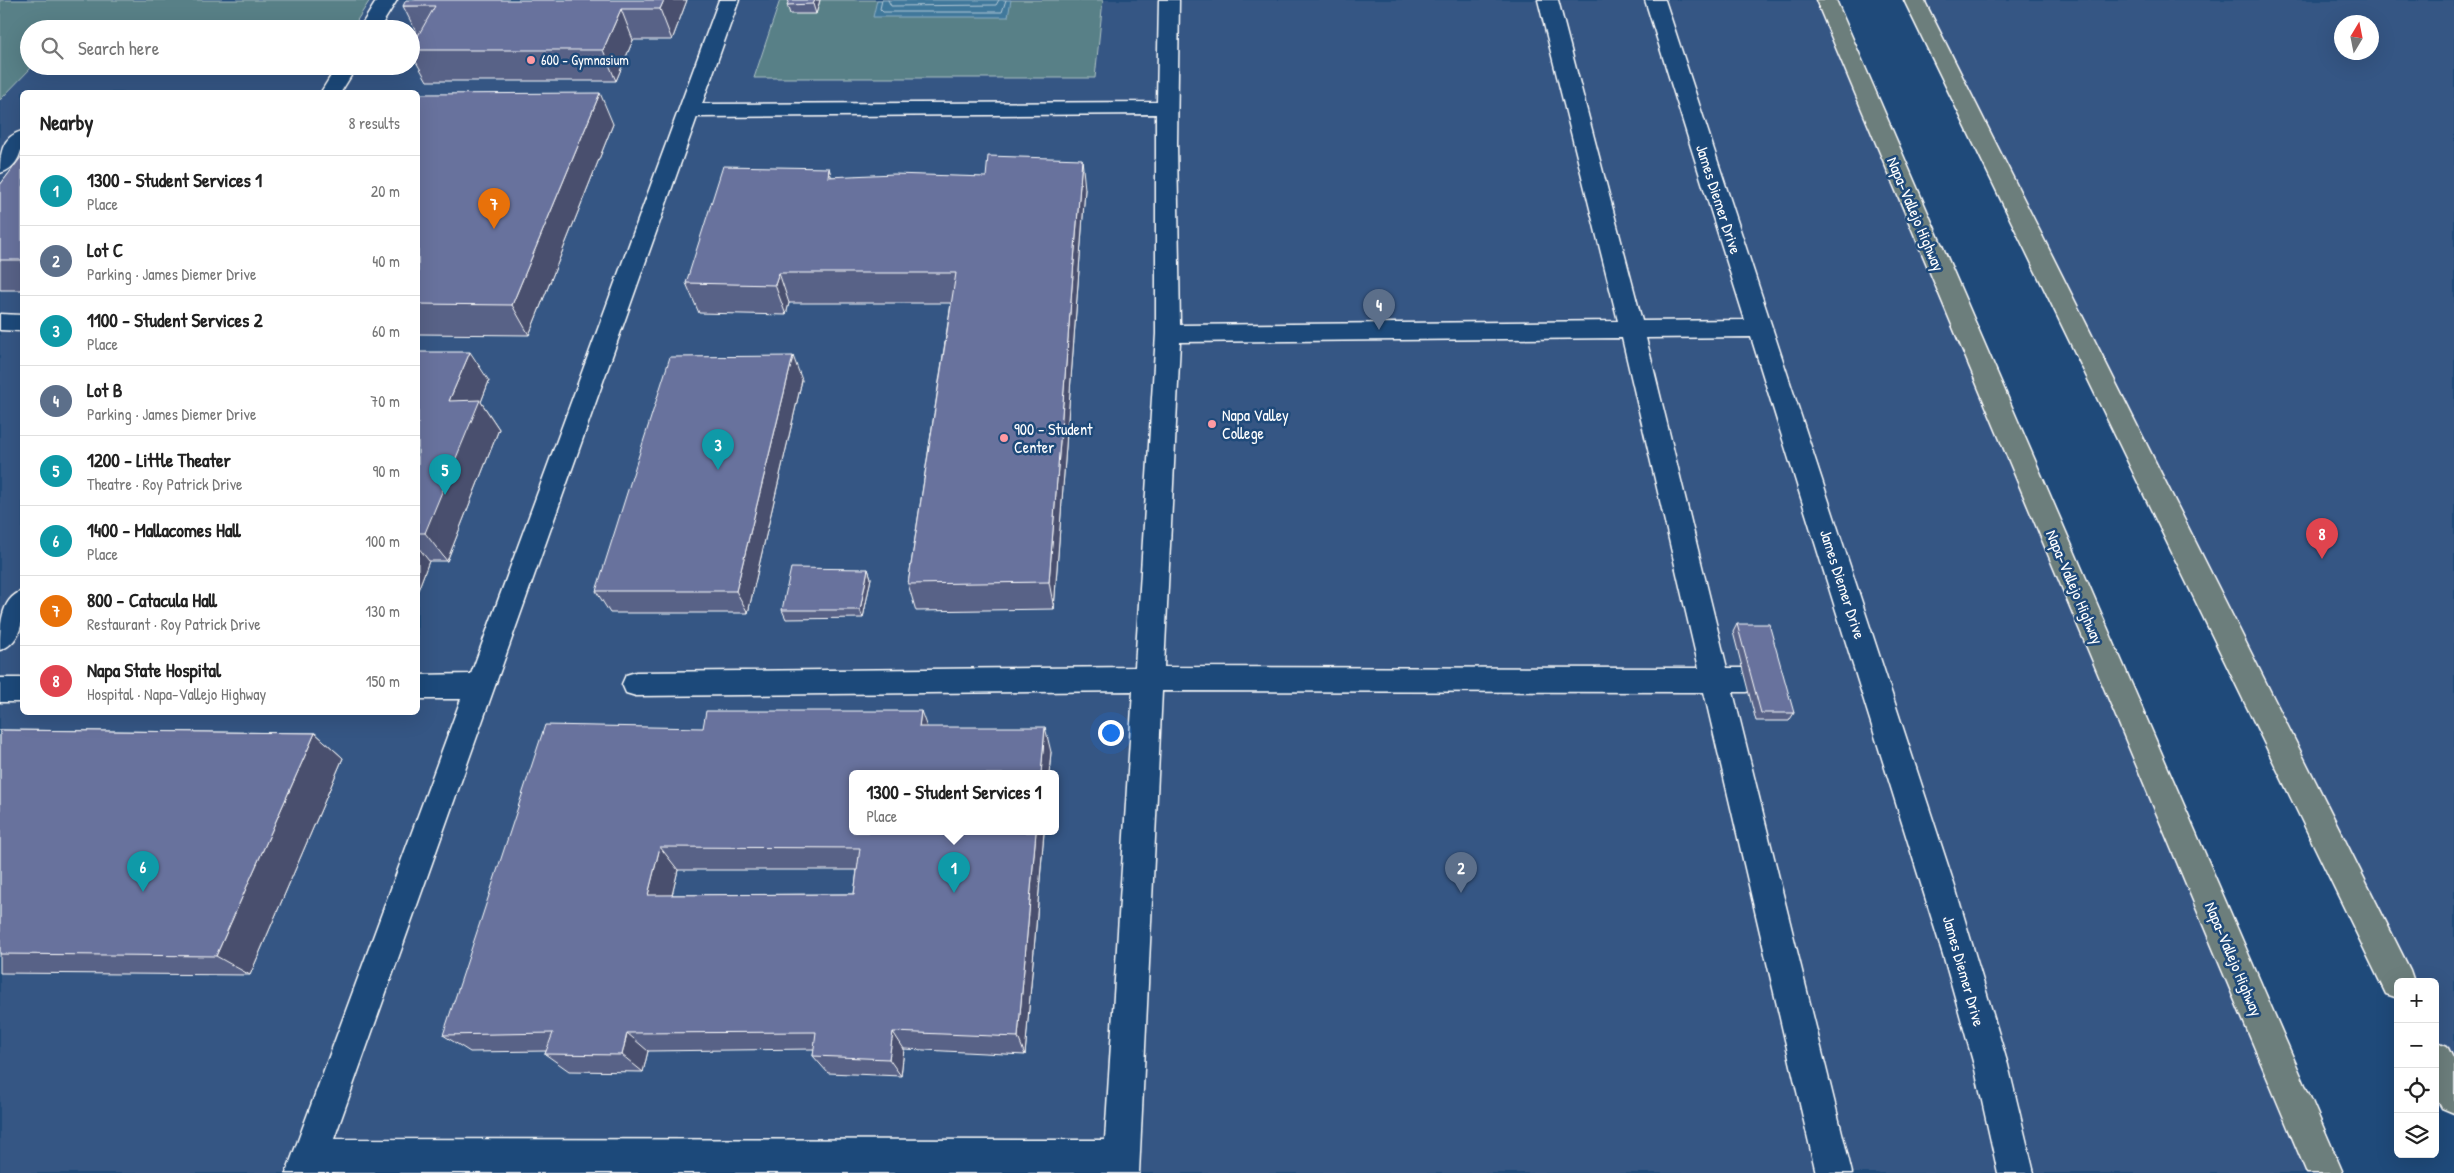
<!DOCTYPE html>
<meta charset="utf-8">
<style>
body{margin:0;font-family:"Patrick Hand",sans-serif;background:#f6f6f6;color:#222}
.controls{position:absolute;right:15px;bottom:15px;display:grid;overflow:hidden;border-radius:8px;box-shadow:0 5px 20px #0002}
.controls button{width:45px;height:45px;display:grid;place-items:center;padding:0;border:0;border-bottom:1px solid #e0e0e0;background:#fff;color:#222;font:25px sans-serif}
.compass{position:absolute;left:2334px;top:15px;width:45px;height:45px;border-radius:50%;background:#fff;box-shadow:0 5px 20px #0002;rotate:10deg}
.you{position:absolute;left:1110px;top:732px;width:18px;height:18px;margin:-12px;border:4px solid #fff;border-radius:50%;background:#1a73e8;box-shadow:0 0 0 8px #1a73e833}
.badge{display:grid;place-items:center;width:32px;height:32px;border-radius:50%;background:#2563eb;color:#fff;font-size:16px;font-weight:700}
.pin{position:absolute;translate:-50% -41px;filter:drop-shadow(0 1px 2px #0008)}
.pin::after{content:'';position:absolute;top:26px;width:18px;height:15px;background:inherit;clip-path:polygon(0 0,100% 0,50% 100%)}
.popup{position:absolute;left:849px;top:770px;width:210px;height:65px;box-sizing:border-box;display:grid;place-content:center;border-radius:8px;background:#fff;filter:drop-shadow(0 1px 4px #0005);font-size:16px;white-space:nowrap;color:#767676}
.popup b{font-size:19px;color:#222}
.popup::after{content:'';position:absolute;left:50%;top:100%;margin-left:-10px;border:10px solid transparent;border-top-color:#fff}
.list{margin:0;padding:0;list-style:none}
h2{display:flex;justify-content:space-between;align-items:center;height:65px;margin:0;padding:0 20px;font-size:21px}
h2 small{font-size:16px;font-weight:400;color:#767676}
.list li{display:grid;grid-template-columns:32px 1fr auto;gap:15px;align-items:center;box-sizing:border-box;height:70px;padding:0 20px;border-top:1px solid #e0e0e0}
.list b{display:block;font-size:19px;white-space:nowrap}
.list p{margin:0;font-size:16px;white-space:nowrap;color:#767676}
.list em{font-size:16px;font-style:normal;color:#767676}
.icon{flex:none;width:28px;height:28px;fill:none;stroke:currentColor;stroke-width:2;stroke-linecap:round;stroke-linejoin:round}
.map{position:relative;flex:none;width:2454px;height:1173px;overflow:hidden}
.search{position:absolute;background:#fff;box-shadow:0 5px 20px #0002;left:20px;top:20px;width:400px;height:55px;display:flex;align-items:center;gap:12px;box-sizing:border-box;padding:0 18px;border-radius:28px;color:#767676;font-size:19px}
.panel{position:absolute;background:#fff;box-shadow:0 5px 20px #0002;left:20px;top:90px;width:400px;height:625px;border-radius:8px}
.map>svg:first-child{display:block}
.built{fill:#355684;fill-rule:evenodd}
.green{fill:#588087;stroke:#acc0c3}
.water{fill:#40789b;stroke:#8caec3}
.lines{fill:none;stroke-linecap:round;stroke-linejoin:round}
.shore{stroke:#b3c9d7;stroke-width:1}
.minor-casing{stroke:#fff;stroke-width:3}
.major-casing{stroke:#fff;stroke-width:3}
.minor{fill:#1f4a7a;fill-rule:evenodd}
.major{fill:#6c7e7c;fill-rule:evenodd}
.wall{fill:#596287;stroke:#fff;fill-rule:evenodd}
.shaded-wall{fill:#48506e;stroke:#fff}
.building{fill:#67729d;stroke:#fff;fill-rule:evenodd}
.poi-dot{fill:#ff9aa2;stroke:#1f4a7a;stroke-width:2}
.labels{text-anchor:middle;stroke-width:5;stroke-linejoin:round;paint-order:stroke}
.far-poi-label{font-size:14px;fill:#fff;stroke:#1f4a7a;text-anchor:start}
.street-label{font-size:16px;fill:#fff;stroke:#1f4a7a}
.poi-label{font-size:16px;fill:#fff;stroke:#1f4a7a;text-anchor:start}
</style>
<div class="map">
<svg width="2454" height="1173" viewBox="0 0 2454 1173">
<rect width="100%" height="100%" fill="#1f4a7a"/>
<filter id="ink" filterUnits="userSpaceOnUse"><feTurbulence type="fractalNoise" baseFrequency=".02" numOctaves="2"/><feDisplacementMap in="SourceGraphic" scale="10" xChannelSelector="R" yChannelSelector="G"/><feConvolveMatrix kernelMatrix="1 2 1 2 8 2 1 2 1" color-interpolation-filters="sRGB"/></filter>
<g filter="url(#ink)">
<!-- built -->
<path class="built" d="M0 0H1826L2325 1173H0ZM29 29H411V66H29ZM22 92H418V712H22ZM853 774H1055V832H853Z
M1914 0H2454V1096L2435 1058V982H2398ZM2342 22H2372V52H2342Z"/>
<!-- green -->
<path class="green" d="M0 0H370L354 25 74 24 68 29H29V66H33L0 100Z
M780 0H1103L1095 78H754Z"/>
<!-- water -->
<path class="water" d="M877 0H1011L1008 17H873Z"/>
<g class="lines">
<!-- shore -->
<path class="shore" d="M882 0 880 9 883 12H1002L1006 0
M888 0 891 6 996 5 999 0"/>
<!-- minor casing -->
<g class="minor-casing">
<path id="minor" d="M377 0H397L379 29H359Z
M719 0H739L702 104 1157 102 1159 0H1179L1177 144 1180 325 1618 321 1538 0H1558L1642 321 1745 320 1645 0H1665L1955 887 2008 1065 2034 1173H1998L1974 1065 1944 958 1751 337 1646 338 1727 668H1746L1756 671 1760 680 1756 689 1746 692H1733L1852 1173H1816L1704 692 1162 691 1139 1173H286L461 699H418V675L471 674ZM1156 114V334L1135 667 636 672 626 675 622 684 626 693 636 696 1133 691 1105 1140 334 1139 697 117ZM1622 338 1699 668 1164 667 1180 342Z
M337 66H357L341 92H321Z
M22 131C24 148 19 168 0 173 0 155 1 137 22 131Z
M0 314 22 315V331L0 330Z
M22 591C25 612 24 642 0 650 0 627 0 599 22 591Z
M0 678H22V702H0Z"/>
</g>
<!-- major casing -->
<g class="major-casing">
<path id="major" d="M1816 0H1836L2343 1173H2307Z
M1904 0H1924L2410 970 2414 982H2398V998L2386 994Z
M2435 1041 2447 1046 2454 1060V1113L2442 1108 2435 1095Z"/>
</g>
<!-- minor -->
<use href="#minor" class="minor"/>
<!-- major -->
<use href="#major" class="major"/>
</g>
<!-- wall -->
<path class="wall" d="M687 0 672 40H633L616 81H427L411 53V48L418 36 403 6Z
M820 0 816 14H790L787 5Z
M418 94 613 124 529 335 418 334Z
M22 156V290H0V185Z
M829 168 831 177 1085 189 1054 609 916 611 908 584 951 303H789L786 315 699 313 686 283Z
M418 352 489 381 481 402 499 429 447 561H429L418 590Z
M802 380 748 613H610L596 591Z
M868 569 871 578 863 618 786 619 782 610Z
M1737 624 1794 713 1789 721H1756L1733 632Z
M926 727 1051 752 1025 1055 904 1049 901 1076 828 1073 813 1056 814 1049 648 1051 643 1072 569 1071 545 1054 546 1051 470 1052 443 1035 703 728ZM678 870H857L854 894 672 895Z
M0 730 315 733 343 758 250 975 0 973Z"/>
<!-- shaded-wall -->
<path class="shaded-wall" d="M664 0H687L672 40 660 9Z
M815 0H820L816 14 813 4Z
M621 9 633 40 616 81 603 50Z
M600 93 613 124 529 335 512 305Z
M1082 159 1085 189 1054 609 1049 582Z
M829 168 837 198 828 177Z
M779 273 789 303 786 315 775 285Z
M470 352 489 381 481 402 499 429 447 561 425 533 449 401Z
M793 356 802 380 748 613 736 591Z
M418 547 429 561 418 590Z
M868 569 871 578 863 618 860 610Z
M921 711 930 736 919 727Z
M1045 727 1051 752 1049 774H1041Z
M315 733 343 758 250 975 216 956Z
M1036 832H1044L1025 1055 1018 1037Z
M660 847 678 870 667 916 648 895Z
M893 1032 904 1049 901 1076 889 1059Z
M627 1033 648 1051 643 1072 622 1055Z"/>
<!-- building -->
<path class="building" d="M406 0H664L660 9H621L603 50H411V48L435 6H403Z
M789 0H815L813 4 787 5Z
M600 93 512 305 418 304V94Z
M22 156V260H0V185Z
M988 156 1082 159 1049 582 908 584 956 273H779L775 285 686 283 723 166 829 168 828 177 894 174 986 177Z
M418 352H470L449 401 480 400 425 533H418Z
M793 356 736 591H596L670 357Z
M791 568 868 569 860 610H782Z
M1737 624H1769L1794 713H1761Z
M706 711H921L919 727H1045L1041 774H853V832H1036L1018 1037 893 1032 889 1059 813 1056 816 1032 627 1033 622 1055 545 1054 553 1033 443 1035 545 725 703 728ZM660 847 860 848 854 894 648 895Z
M0 730 315 733 216 956 0 954Z"/>
</g>
<!-- markers -->
<g class="poi-dot">
<circle cx="531" cy="60" r="5"/>
<circle cx="1212" cy="424" r="5"/>
<circle cx="1004" cy="438" r="5"/>
</g>
<g class="labels">
<!-- far-poi labels -->
<g class="far-poi-label">
<text x="541" y="65">600 - Gymnasium</text>
</g>
<!-- street labels -->
<g class="street-label">
<text transform="translate(1719 199) rotate(72)" y="6">James Diemer Drive</text>
<text transform="translate(1916 214) rotate(67)" y="6">Napa-Vallejo Highway</text>
<text transform="translate(1843 584) rotate(72)" y="6">James Diemer Drive</text>
<text transform="translate(2075 587) rotate(67)" y="6">Napa-Vallejo Highway</text>
<text transform="translate(2234 959) rotate(67)" y="6">Napa-Vallejo Highway</text>
<text transform="translate(1964 971) rotate(74)" y="6">James Diemer Drive</text>
</g>
<!-- poi labels -->
<g class="poi-label">
<text x="1222" y="421">Napa Valley<tspan x="1222" dy="18">College</tspan></text>
<text x="1014" y="435">900 - Student<tspan x="1014" dy="18">Center</tspan></text>
</g>
</g>
</svg>
<div class="controls">
<button>+</button>
<button>−</button>
<button><svg class="icon" aria-label="locate" viewBox="0 0 24 24"><circle cx="12" cy="12" r="6"/><path d="M12 2v4M12 18v4M2 12h4M18 12h4"/></svg></button>
<button><svg class="icon" aria-label="layers" viewBox="0 0 24 24"><path d="M12 4l9 5-9 5-9-5zM3 14l9 5 9-5"/></svg></button>
</div>
<svg class="compass" viewBox="-18 -18 36 36"><path d="M0-13l5 13h-10z" fill="#e53935"/><path d="M0 13l5-13h-10z" fill="#767676"/></svg>
<div class="you"></div>
<div class="pin badge" style="left:954px;top:893px;background:#0f9aa8">1</div>
<div class="popup"><b>1300 - Student Services 1</b>Place</div>
<div class="pin badge" style="left:1461px;top:893px;background:#5c6f8a">2</div>
<div class="pin badge" style="left:718px;top:470px;background:#0f9aa8">3</div>
<div class="pin badge" style="left:1379px;top:330px;background:#5c6f8a">4</div>
<div class="pin badge" style="left:445px;top:495px;background:#0f9aa8">5</div>
<div class="pin badge" style="left:143px;top:892px;background:#0f9aa8">6</div>
<div class="pin badge" style="left:494px;top:229px;background:#e8710a">7</div>
<div class="pin badge" style="left:2322px;top:559px;background:#e0444e">8</div>
<div class="search"><svg class="icon" aria-label="search" viewBox="0 0 24 24"><circle cx="10" cy="10" r="6"/><path d="M15 15l6 6"/></svg>Search here</div>
<section class="panel">
<h2>Nearby<small>8 results</small></h2>
<ul class="list">
<li><span class="badge" style="background:#0f9aa8">1</span><div><b>1300 - Student Services 1</b><p>Place</p></div><em>20 m</em></li>
<li><span class="badge" style="background:#5c6f8a">2</span><div><b>Lot C</b><p>Parking · James Diemer Drive</p></div><em>40 m</em></li>
<li><span class="badge" style="background:#0f9aa8">3</span><div><b>1100 - Student Services 2</b><p>Place</p></div><em>60 m</em></li>
<li><span class="badge" style="background:#5c6f8a">4</span><div><b>Lot B</b><p>Parking · James Diemer Drive</p></div><em>70 m</em></li>
<li><span class="badge" style="background:#0f9aa8">5</span><div><b>1200 - Little Theater</b><p>Theatre · Roy Patrick Drive</p></div><em>90 m</em></li>
<li><span class="badge" style="background:#0f9aa8">6</span><div><b>1400 - Mallacomes Hall</b><p>Place</p></div><em>100 m</em></li>
<li><span class="badge" style="background:#e8710a">7</span><div><b>800 - Catacula Hall</b><p>Restaurant · Roy Patrick Drive</p></div><em>130 m</em></li>
<li><span class="badge" style="background:#e0444e">8</span><div><b>Napa State Hospital</b><p>Hospital · Napa-Vallejo Highway</p></div><em>150 m</em></li>
</ul>
</section>
</div>
